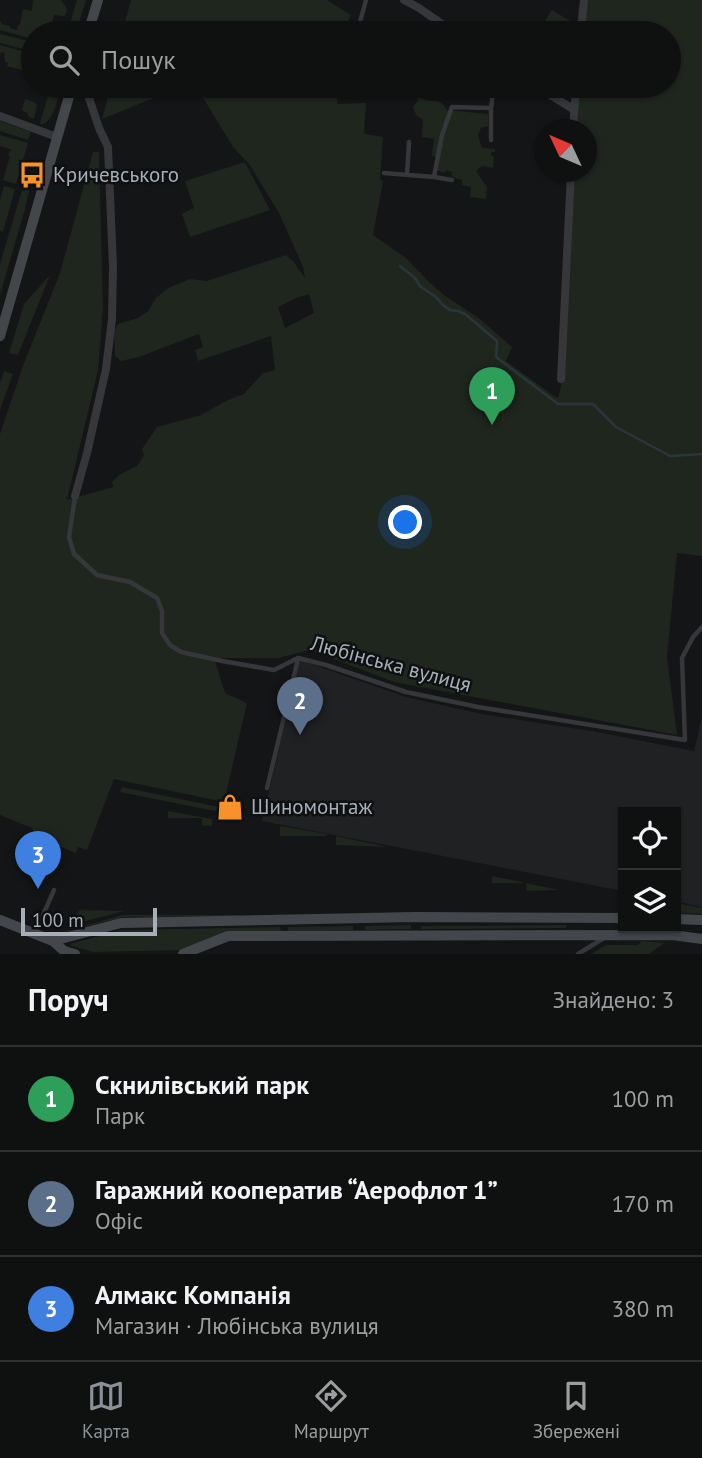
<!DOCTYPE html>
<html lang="uk">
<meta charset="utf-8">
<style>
body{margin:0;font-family:"PT Sans",sans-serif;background:#1d1e1e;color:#f1f3f6}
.controls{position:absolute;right:21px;bottom:21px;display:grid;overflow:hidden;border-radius:0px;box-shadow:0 2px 5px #0004}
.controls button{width:63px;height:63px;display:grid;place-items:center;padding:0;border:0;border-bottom:2px solid #2f3030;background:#0f1010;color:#f1f3f6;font:35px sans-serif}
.compass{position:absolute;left:534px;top:119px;width:63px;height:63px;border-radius:50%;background:#0f1010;box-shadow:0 2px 5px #0004;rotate:314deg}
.scale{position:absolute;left:21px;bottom:18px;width:136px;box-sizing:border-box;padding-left:7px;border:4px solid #a6aeb7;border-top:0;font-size:19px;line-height:24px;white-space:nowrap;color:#a6aeb7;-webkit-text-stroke:5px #0f1011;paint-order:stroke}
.you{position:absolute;left:406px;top:523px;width:24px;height:24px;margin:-18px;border:5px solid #fff;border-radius:50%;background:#1a73e8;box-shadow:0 0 0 10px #1a73e833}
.badge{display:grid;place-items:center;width:46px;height:46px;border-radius:50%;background:#8c9099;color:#fff;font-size:23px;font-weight:700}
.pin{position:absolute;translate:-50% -58px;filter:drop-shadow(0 2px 4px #0008)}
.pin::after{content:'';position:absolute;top:37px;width:24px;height:21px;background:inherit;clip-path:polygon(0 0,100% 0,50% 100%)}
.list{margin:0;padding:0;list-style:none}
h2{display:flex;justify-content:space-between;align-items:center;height:91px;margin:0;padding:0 28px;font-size:30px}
h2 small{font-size:23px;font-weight:400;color:#9b9d9f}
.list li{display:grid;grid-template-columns:46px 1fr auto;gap:21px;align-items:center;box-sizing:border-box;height:105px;padding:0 28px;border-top:2px solid #2f3030}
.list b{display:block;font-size:26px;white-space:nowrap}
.list p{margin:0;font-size:23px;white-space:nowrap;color:#9b9d9f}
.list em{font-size:23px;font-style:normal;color:#9b9d9f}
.icon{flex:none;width:38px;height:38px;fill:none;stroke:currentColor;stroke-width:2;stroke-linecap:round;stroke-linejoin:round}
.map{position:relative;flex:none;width:702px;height:954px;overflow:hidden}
.search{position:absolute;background:#0f1010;box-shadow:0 2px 5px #0004;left:21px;right:21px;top:21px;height:77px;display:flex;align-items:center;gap:18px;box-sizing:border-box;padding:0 24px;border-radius:38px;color:#9b9d9f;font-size:26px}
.sheet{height:406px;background:#0f1010}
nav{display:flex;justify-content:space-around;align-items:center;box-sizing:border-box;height:98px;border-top:2px solid #2f3030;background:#0f1010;font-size:19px;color:#9b9d9f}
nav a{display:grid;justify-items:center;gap:4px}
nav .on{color:#8c9099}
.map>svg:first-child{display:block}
.built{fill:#202123}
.green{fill:#1f261e;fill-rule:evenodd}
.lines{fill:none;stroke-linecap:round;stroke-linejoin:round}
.stream{stroke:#2a363b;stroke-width:2.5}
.lane{stroke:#35373b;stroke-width:4.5}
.street{stroke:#35373b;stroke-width:8}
.secondary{stroke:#43474c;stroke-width:10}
.labels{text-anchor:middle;stroke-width:5;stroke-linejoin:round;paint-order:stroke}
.poi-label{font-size:21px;fill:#a6aeb7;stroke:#0f1011;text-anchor:start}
.street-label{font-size:21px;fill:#a6aeb7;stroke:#0f1011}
</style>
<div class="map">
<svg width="702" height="954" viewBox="0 0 702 954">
<rect width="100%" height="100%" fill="#141516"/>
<!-- built -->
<path class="built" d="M300 660 406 697 482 714 597 732 694 751 702 717V907L676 901V812H623V891L262 821Z"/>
<!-- green -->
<path class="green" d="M33 0H61L67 9 66 15 63 16 54 15 50 33H33V39L0 30V21L2 24 10 26V28L17 30 18 25H20L23 9 32 11Z
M77 0H86L76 33H67Z
M131 0H327L351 15 343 33H122Z
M587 0H702V556L677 553 667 657 677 735 394 682 310 650 278 658H214L225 693 247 703 224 802 114 779 87 850 78 847 76 853 36 837 32 828 0 815V434L24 363 60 273 93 152H99L103 309 98 370 67 500 113 487 112 482 119 475 137 466 144 455 142 449 157 427 201 415 228 400 244 394 263 373 275 370 271 336 198 361 195 350 203 347 199 334 139 357 121 361 115 356 114 331 118 324 138 318 148 311 156 298 168 288 190 279 207 281 286 255 293 261 305 278 303 267 279 213 249 164 233 147 196 86H338L337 104 366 103 364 134 383 137 380 180 383 181 373 235 406 258 428 281 444 295 480 319 512 347 506 361 554 396 558 398 562 382 575 172H586V130L578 129V86H669V33H585ZM309 294 314 313 285 328 278 307 296 298Z
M579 4 581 5 579 33H537L552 10 577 25Z
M0 34 33 42 31 51 0 43Z
M0 45 33 54V73L6 66 8 64 7 62H5L4 52 0 53Z
M51 86H61C57 99 55 121 41 125L40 123Z
M111 86H184L102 119Z
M417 96C420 97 422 99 426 100 438 103 438 97 447 110L488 114V126L481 128 478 135 482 148 495 149V152H491V156H494L493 168 482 166 476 171 487 187 486 199 470 197 471 187 462 185V180L452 177V172L447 170 444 173 436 170 439 161 432 155 434 139 422 137 423 120 416 115 413 107 418 100Z
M25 99 34 102 37 105 34 119 29 117 27 113 22 110Z
M0 121 31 132 28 140 0 131Z
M0 135 28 143 16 184 3 180 10 156 8 155 10 151 12 150 0 146Z
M245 162 270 210 190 237 182 214 194 208 185 181Z
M27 181 30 187 25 209 0 295V264L24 183Z
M4 186 15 189 3 232 0 231V200Z
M50 275 18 355 9 353 24 304Z
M4 371 13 374 0 410V383Z
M122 787 219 807 215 811 120 792Z
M168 811 212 819V826L202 825V818H168Z
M280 826 327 834 326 836H280Z
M336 836 388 847 336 845Z
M492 876 559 890 527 891 526 883H492Z
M676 903 702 908V914L676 913Z
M80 910 124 911 67 926Z
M123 915H238V916L123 917 65 932V931Z
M411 925V929L365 930V926Z
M566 925V928L421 929V926Z
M353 926V930L288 931V927Z
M280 927 281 931 228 932 184 950 93 952 72 946 70 944 121 930Z
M642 941 664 943 649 954H591L606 945H638Z"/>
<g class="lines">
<!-- stream -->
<path class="stream" d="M400 266 415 278 420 286 436 297 443 305 450 310 458 311 465 314 497 341 496 357 558 404H593L616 427 670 456 702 454"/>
<!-- lane -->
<path class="lane" d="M360 22 366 0
M491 140V108L494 86
M384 173 434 177 442 135 452 107 491 108
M407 175 409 142
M434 177 452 180
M75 497 69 537 74 554 97 575 130 582 157 598 162 611V633L170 645 181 652 222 661 274 670 298 658 326 665 406 692 478 707 685 740 682 658 693 637 702 627
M267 788 298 659
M35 933 54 890
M578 954 604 938"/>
<!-- street -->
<path class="street" d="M404 0 419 8 455 33
M581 33 584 0
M536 86 573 109
M0 116 57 137
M573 130 576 86
M561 379 571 172
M75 496 87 453 106 369 112 319 113 266 108 147 99 128 85 86"/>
<!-- secondary -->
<path class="secondary" d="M88 33 98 0
M0 336 72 86
M676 919 702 920
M0 920 53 941 64 951 75 954
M53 941 121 923 415 917 623 918
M183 954 228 936 673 935 702 939"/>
</g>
<!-- icons -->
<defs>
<g id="bus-bare" transform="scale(2.1)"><path d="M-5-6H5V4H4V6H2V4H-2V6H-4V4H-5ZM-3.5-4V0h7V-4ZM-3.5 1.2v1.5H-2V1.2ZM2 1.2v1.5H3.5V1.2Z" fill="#f7912c" stroke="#0f1011" stroke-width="2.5" paint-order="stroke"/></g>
<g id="shop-bare" transform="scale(2.1)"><path d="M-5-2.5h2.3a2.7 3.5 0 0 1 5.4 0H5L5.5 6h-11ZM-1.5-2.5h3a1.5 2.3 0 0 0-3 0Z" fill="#f7912c" stroke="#0f1011" stroke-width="2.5" paint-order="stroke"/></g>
</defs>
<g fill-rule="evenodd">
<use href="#bus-bare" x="32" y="175"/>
<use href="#shop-bare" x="230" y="807"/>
</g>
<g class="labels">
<!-- poi labels -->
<g class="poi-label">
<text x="53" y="182">Кричевського</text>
<text x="251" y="814">Шиномонтаж</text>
</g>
<!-- street labels -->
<g class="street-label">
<text transform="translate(391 664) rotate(15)" y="7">Любінська вулиця</text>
</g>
</g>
</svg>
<div class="controls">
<button><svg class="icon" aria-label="locate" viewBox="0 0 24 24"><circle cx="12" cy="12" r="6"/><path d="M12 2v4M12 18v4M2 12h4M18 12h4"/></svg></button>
<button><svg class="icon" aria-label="layers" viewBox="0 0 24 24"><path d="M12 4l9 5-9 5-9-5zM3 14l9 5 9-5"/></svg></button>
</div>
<svg class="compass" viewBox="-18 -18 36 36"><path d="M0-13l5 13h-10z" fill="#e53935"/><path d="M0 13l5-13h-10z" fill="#9b9d9f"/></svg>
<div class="scale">100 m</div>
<div class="you"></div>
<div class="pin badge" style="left:492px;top:425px;background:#2e9e5b">1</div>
<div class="pin badge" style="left:300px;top:735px;background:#5c6f8a">2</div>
<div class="pin badge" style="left:38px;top:889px;background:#3f7fe0">3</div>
<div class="search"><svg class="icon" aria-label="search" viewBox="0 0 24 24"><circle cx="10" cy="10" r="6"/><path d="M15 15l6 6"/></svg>Пошук</div>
</div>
<section class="sheet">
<h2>Поруч<small>Знайдено: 3</small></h2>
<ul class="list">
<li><span class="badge" style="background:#2e9e5b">1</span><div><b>Скнилівський парк</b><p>Парк</p></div><em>100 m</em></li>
<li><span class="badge" style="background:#5c6f8a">2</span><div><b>Гаражний кооператив “Аерофлот 1”</b><p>Офіс</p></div><em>170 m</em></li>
<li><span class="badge" style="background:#3f7fe0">3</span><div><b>Алмакс Компанія</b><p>Магазин · Любінська вулиця</p></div><em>380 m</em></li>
</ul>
</section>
<nav>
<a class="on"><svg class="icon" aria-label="map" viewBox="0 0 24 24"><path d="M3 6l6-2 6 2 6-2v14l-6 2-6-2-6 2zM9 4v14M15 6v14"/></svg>Карта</a>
<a><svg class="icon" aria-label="directions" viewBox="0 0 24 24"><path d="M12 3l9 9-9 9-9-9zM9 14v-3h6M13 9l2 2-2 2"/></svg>Маршрут</a>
<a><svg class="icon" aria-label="saved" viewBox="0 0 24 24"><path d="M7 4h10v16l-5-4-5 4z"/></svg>Збережені</a>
</nav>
